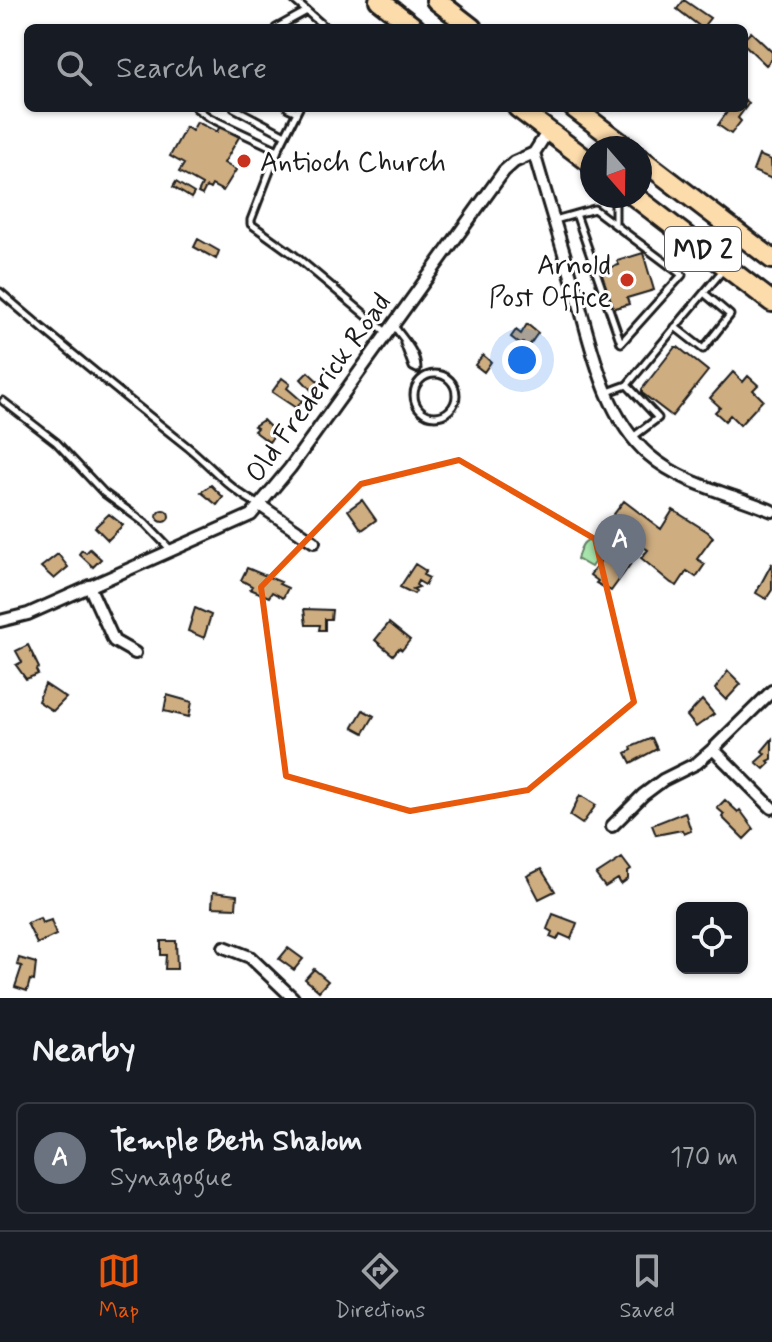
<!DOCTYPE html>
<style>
body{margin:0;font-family:Mynerve,sans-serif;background:#242831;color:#f1f3f6}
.controls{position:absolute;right:24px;bottom:24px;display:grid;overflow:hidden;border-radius:12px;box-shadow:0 2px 6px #0004}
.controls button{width:72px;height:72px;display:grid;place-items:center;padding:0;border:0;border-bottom:2px solid #363941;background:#171b24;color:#f1f3f6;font:40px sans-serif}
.compass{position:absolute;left:580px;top:136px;width:72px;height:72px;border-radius:50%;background:#171b24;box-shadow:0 2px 6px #0004;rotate:160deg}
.you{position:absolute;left:522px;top:360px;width:28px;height:28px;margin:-20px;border:6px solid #fff;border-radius:50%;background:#1a73e8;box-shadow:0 0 0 12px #1a73e833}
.badge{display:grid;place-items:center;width:52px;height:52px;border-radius:50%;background:#ea580c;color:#fff;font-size:26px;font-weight:700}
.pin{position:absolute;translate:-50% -66px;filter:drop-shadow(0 2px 4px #0008)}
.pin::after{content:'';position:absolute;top:42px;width:28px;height:24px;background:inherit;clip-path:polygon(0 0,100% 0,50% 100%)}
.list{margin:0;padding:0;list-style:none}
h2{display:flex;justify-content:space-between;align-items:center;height:104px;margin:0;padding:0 32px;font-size:34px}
h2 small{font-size:26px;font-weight:400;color:#9ea1a6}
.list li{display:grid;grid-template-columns:52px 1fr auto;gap:24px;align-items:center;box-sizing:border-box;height:112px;margin:0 16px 16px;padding:0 16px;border:2px solid #363941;border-radius:12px}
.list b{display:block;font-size:30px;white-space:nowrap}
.list p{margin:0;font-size:26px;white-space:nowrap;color:#9ea1a6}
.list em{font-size:26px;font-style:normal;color:#9ea1a6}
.icon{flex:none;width:44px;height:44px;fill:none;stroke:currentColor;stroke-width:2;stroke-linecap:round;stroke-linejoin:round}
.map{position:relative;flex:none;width:772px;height:998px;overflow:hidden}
.search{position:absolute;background:#171b24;box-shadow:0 2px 6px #0004;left:24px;right:24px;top:24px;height:88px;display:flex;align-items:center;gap:20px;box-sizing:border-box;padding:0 28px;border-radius:12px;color:#9ea1a6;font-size:30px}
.sheet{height:232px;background:#171b24}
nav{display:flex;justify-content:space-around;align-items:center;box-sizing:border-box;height:112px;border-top:2px solid #363941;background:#171b24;font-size:22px;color:#9ea1a6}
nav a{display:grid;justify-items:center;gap:4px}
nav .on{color:#ea580c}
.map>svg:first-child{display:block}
.green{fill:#a7e5ac;stroke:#628064;stroke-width:2}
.building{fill:#cead81;stroke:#1c1c1c;stroke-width:2}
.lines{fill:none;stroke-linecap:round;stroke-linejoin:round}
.service-casing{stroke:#1c1c1c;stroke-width:11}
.minor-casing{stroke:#1c1c1c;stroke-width:16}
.trunk-casing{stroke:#1c1c1c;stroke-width:24}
.service{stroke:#fff;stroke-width:5}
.minor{stroke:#fff;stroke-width:10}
.trunk{stroke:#fddcac;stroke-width:18}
.marked{fill:none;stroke:#e8590c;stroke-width:6;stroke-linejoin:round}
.poi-dot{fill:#c8321e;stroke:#fff;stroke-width:3}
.labels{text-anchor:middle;stroke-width:6;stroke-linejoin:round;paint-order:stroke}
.shield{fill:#fff;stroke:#606060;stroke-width:2}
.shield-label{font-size:26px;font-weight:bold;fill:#1c1c1c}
.poi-label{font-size:28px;fill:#1c1c1c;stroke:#fff;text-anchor:start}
.street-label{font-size:28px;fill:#1c1c1c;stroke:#fff}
</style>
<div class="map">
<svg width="772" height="998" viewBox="0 0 772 998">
<rect width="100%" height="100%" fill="#fff"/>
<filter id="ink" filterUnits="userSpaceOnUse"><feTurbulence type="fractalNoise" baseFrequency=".0125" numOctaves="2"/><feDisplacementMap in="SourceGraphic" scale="16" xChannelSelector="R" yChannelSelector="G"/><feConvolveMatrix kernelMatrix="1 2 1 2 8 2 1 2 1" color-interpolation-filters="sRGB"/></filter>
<g filter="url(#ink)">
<!-- green -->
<path class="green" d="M598 537 604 548 591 567 577 559C581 545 583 539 598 537Z"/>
<!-- building -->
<path class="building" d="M684 0 710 18 702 28 677 9Z
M751 32 772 52V59L766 65 744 44V39Z
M744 99 749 103 738 118 741 121 731 134 718 125 730 108H744Z
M197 122 217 132 220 126 239 137 224 163 236 170 223 191 212 185 210 189 206 187 202 195 198 193 202 185 179 172 184 164 170 156 186 127 192 131Z
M759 155 771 160 772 179 753 171Z
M176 182 194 193 191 198 173 187Z
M198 239 219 251 216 259 194 247Z
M643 253 654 290 627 298 629 304 612 309 600 271 619 265 617 261Z
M527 324 538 333 528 347 523 343 521 345 511 337 516 330 521 334Z
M675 347H678L708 371 672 416 642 393V389Z
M483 355 491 362 484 372 475 365Z
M308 372 323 386 315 394 301 379Z
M733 372 743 382 748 376 758 385 753 390 763 400 740 425 730 415 725 421 715 412 720 407 710 398Z
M282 378 290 384 287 388 302 401 296 408 272 392Z
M263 420 276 433 269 442 254 431 257 428 254 426Z
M211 485 223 497 217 505 201 492Z
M362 500 376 520 362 530 348 510Z
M624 501 661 529 673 510 708 532 713 537 697 559 705 564 696 577 687 571 677 586 671 583 641 558 648 550 636 542 633 546 640 551 611 591 596 583 598 581 590 575 619 536 625 540 627 536 608 522Z
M157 516a6 6 0 1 1 12 0a6 6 0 1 1-12 0Z
M109 514 123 525 108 540 95 527Z
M90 549 101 559 93 567 79 554 82 550 86 553Z
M58 554 68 567 54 579 41 567Z
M772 563V590L766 599 756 593Z
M415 564 426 571 423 575 429 578 425 585 418 581 416 585 419 587 413 589 416 591 414 594 400 587Z
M247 568 281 582 279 584 288 588 283 598 272 592 269 597 250 589 252 586 241 580Z
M195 608 211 615 204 638 188 631Z
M304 609 332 610 331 619H325V630H319L320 625H306Z
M389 623 410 640 402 650 399 648 393 655 375 640Z
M28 645 39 668 36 670 38 674 26 679 16 665 22 662 16 651Z
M728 671 741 684 726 700 715 689Z
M45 684 66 698 53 711 38 701Z
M167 695 192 702 189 717 164 711Z
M702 700 714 714 696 727 687 716Z
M363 710 374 716 364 733 353 727Z
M652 738 657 749 631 763 626 753 632 750 631 747Z
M772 739V759L768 761 770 763 764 769 756 762 765 754 762 751Z
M580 795 596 805 582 824 570 816Z
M725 800 738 812 740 810 754 829 744 839 722 817 724 814 717 808Z
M685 812 691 831 684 834 682 830 656 835 652 825Z
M622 858 631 870 628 872V879L621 884 618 879 605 887 596 875Z
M541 869 555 891 539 899 527 876Z
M213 892 237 895 236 908 212 907Z
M553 914 577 923 571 939 560 934 557 940 550 937 552 932 547 929Z
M40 918 42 923 51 920 56 935 37 944 27 923Z
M161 941H176L177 969H165L166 955H161Z
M288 948 303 959 294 970 279 959Z
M19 958 36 963 34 981 30 980 27 991 15 987 22 966 17 965Z
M314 969 328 981 319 991 305 979Z"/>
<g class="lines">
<!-- service casing -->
<g class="service-casing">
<path id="service" d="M294 0 326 28
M276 28 305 12
M196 108 210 118 278 150 299 108
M234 108 285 135
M288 108 297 112
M278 150 251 220V224L294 255 386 332
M555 220 594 209 682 275 621 343 576 214
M615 223V196
M0 292C62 346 125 397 189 448 211 466 233 493 260 505
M393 324C402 339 417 351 417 369L413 367 404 343
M675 327 703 349 730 315 704 293
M414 395a21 21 0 1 1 42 0a21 21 0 1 1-42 0Z
M608 392 627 385
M3 401 56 442 104 493 145 523 170 549
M633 437 658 418 627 385 723 270"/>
</g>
<!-- minor casing -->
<g class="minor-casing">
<path id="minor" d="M548 131 534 153C547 198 561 244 575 289 591 344 603 415 649 455 682 484 732 494 772 511
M261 506 314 542
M89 586 114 641 135 653
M0 621 28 614 251 515 290 468 504 171 514 162 534 153
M713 749 772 808
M612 826 643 795 663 780 697 763 713 749 772 691
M224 947 250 957 293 998"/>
</g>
<!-- trunk casing -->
<g class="trunk-casing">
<path id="trunk" d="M379 0 415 28
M436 0 472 28
M518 108 592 164
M574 108 627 148
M640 158 772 259
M634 196 772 302"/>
</g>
<!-- service -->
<use href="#service" class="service"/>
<!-- minor -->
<use href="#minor" class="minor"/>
<!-- trunk -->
<use href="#trunk" class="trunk"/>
</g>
</g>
<!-- marked area -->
<path class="marked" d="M459 460 595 539 634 702 528 790 410 811 286 776 261 587 361 484Z"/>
<!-- markers -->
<g class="poi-dot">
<circle cx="244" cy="161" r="8"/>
<circle cx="627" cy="280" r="8"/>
</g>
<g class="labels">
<!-- shield labels -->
<rect class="shield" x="665" y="227" width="76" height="44" rx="6"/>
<g class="shield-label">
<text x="703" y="258">MD 2</text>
</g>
<!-- poi labels -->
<g class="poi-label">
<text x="260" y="171">Antioch Church</text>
<text x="611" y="274" text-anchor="end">Arnold<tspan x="611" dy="32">Post Office</tspan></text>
</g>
<!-- street labels -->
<g class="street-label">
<text transform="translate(317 387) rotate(-54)" y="10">Old Frederick Road</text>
</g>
</g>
</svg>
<div class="controls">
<button><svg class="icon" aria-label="locate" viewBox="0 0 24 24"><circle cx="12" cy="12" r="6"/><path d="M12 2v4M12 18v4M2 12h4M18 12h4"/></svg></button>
</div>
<svg class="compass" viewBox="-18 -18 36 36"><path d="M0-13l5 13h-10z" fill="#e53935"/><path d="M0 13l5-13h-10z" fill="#9ea1a6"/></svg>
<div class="you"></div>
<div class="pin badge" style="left:620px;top:580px;background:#6b7280">A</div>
<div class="search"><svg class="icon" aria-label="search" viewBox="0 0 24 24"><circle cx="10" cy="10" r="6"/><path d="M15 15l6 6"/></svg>Search here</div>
</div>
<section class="sheet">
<h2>Nearby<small></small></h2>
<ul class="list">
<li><span class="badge" style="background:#6b7280">A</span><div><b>Temple Beth Shalom</b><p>Synagogue</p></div><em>170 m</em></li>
</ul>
</section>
<nav>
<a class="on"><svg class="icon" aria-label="map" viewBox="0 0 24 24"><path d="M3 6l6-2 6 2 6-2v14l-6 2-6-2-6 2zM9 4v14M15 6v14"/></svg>Map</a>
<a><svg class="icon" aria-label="directions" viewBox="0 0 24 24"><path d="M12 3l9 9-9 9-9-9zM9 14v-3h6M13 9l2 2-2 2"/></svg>Directions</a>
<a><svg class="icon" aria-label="saved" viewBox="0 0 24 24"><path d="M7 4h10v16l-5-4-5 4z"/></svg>Saved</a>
</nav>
